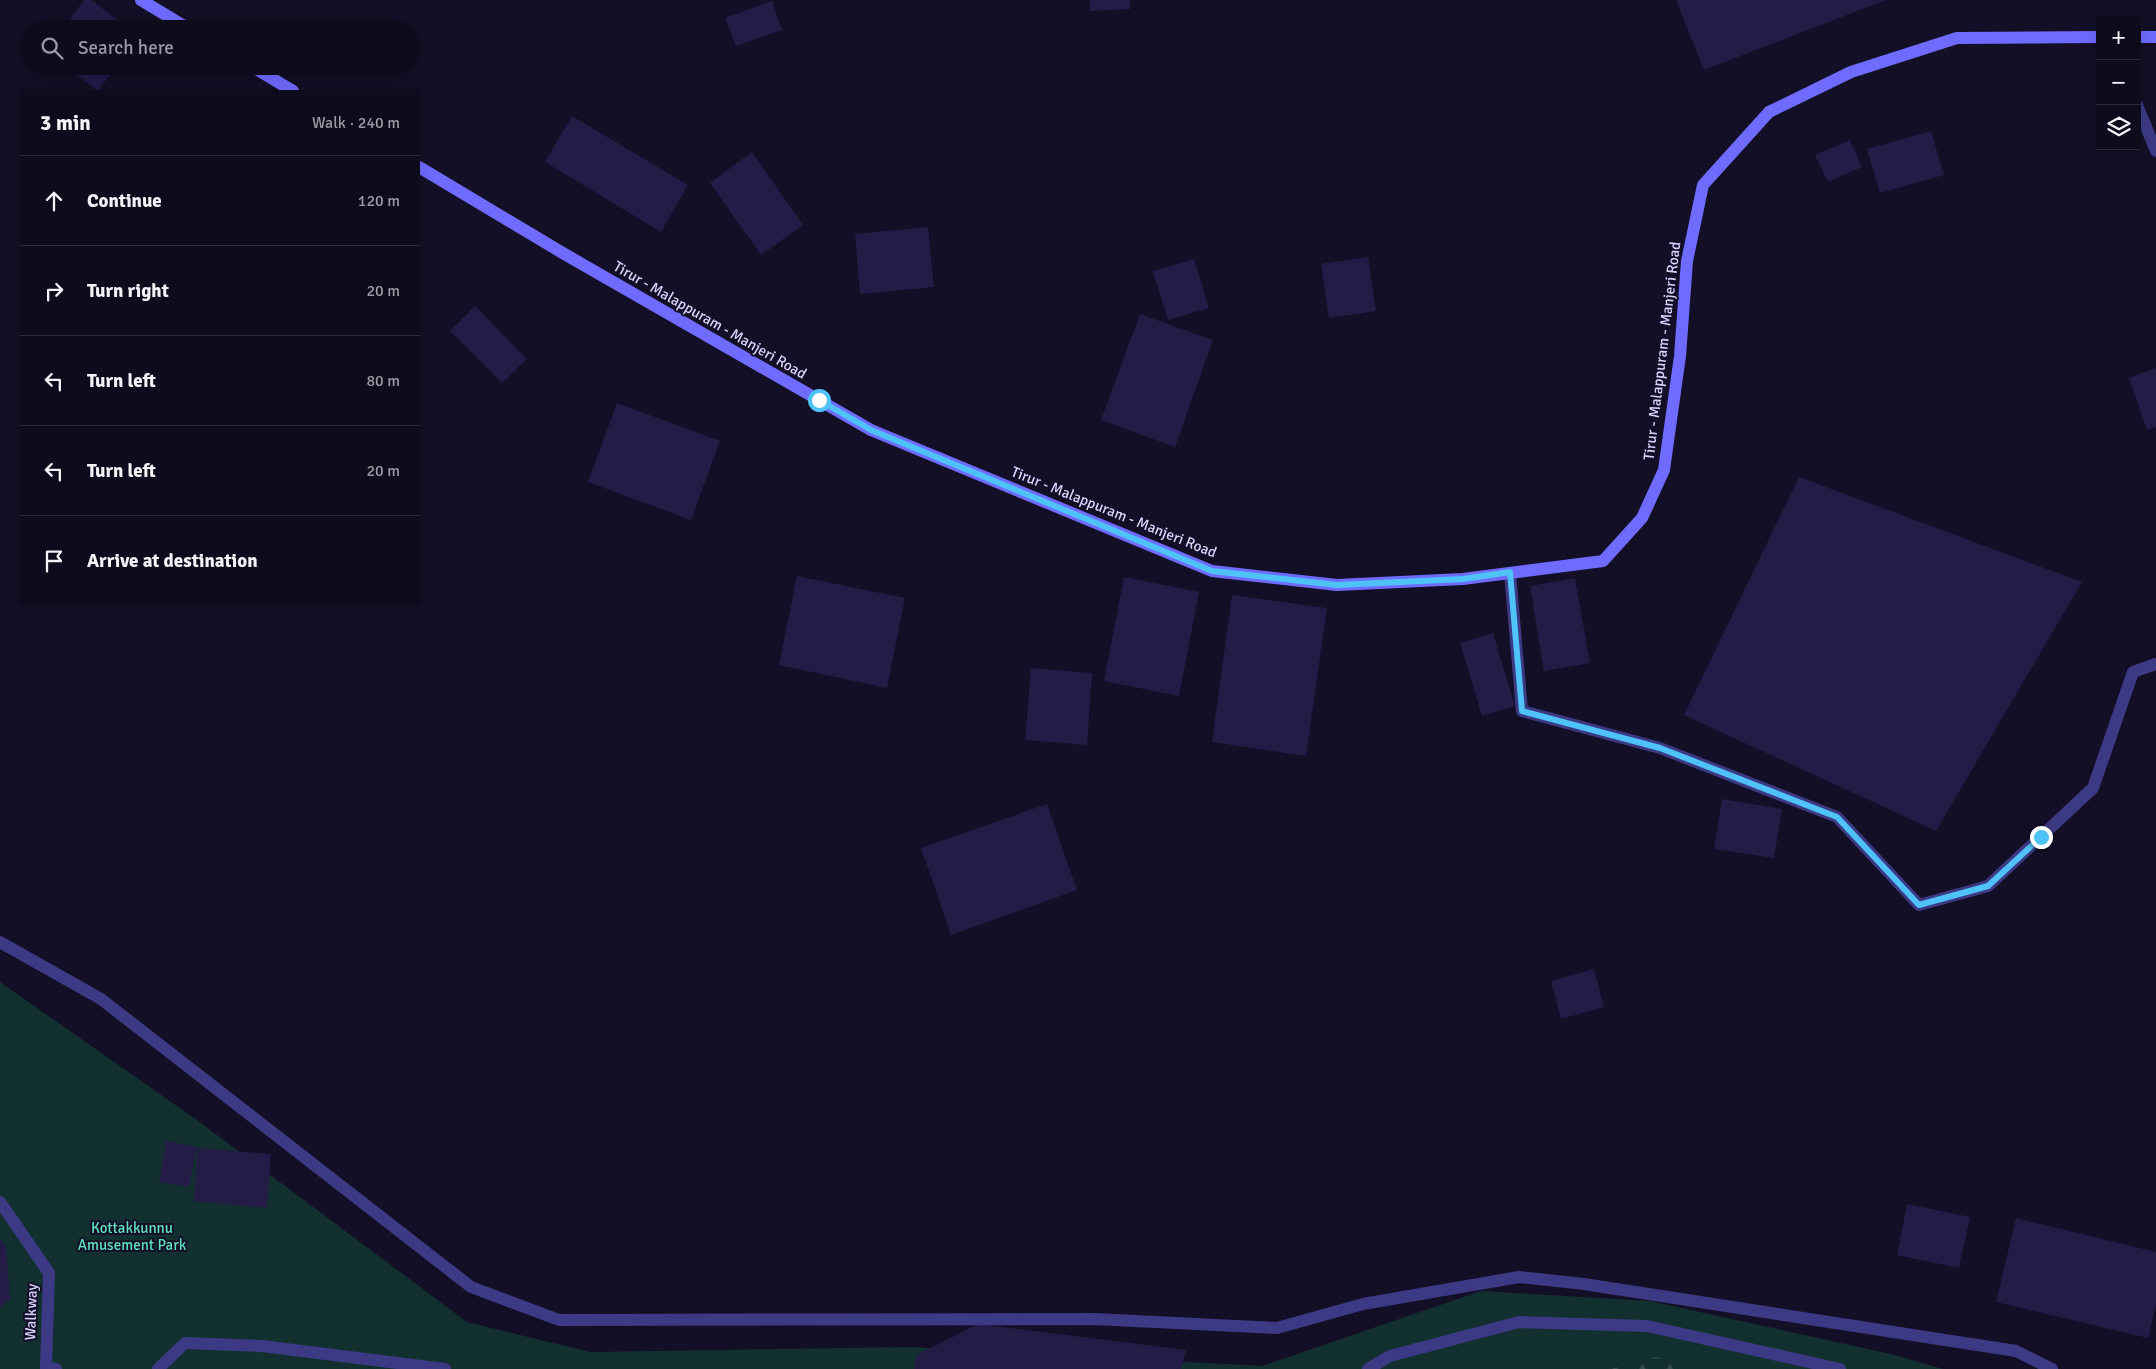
<!DOCTYPE html>
<meta charset="utf-8">
<style>
body{margin:0;font-family:Signika,sans-serif;background:#1c1929;color:#f1f3f6}
.controls{position:absolute;right:15px;top:15px;display:grid;overflow:hidden;border-radius:0px;box-shadow:0 5px 20px #0002}
.controls button{width:45px;height:45px;display:grid;place-items:center;padding:0;border:0;border-bottom:1px solid #2e2b3b;background:#0e0b1c;color:#f1f3f6;font:25px sans-serif}
.stop{position:absolute;width:15px;height:15px;margin:-11px;border:4px solid #4fc3f7;border-radius:50%;background:#fff}
.stop.end{background:#4fc3f7;border-color:#fff;box-shadow:0 1px 5px #0008}
.list{margin:0;padding:0;list-style:none}
h2{display:flex;justify-content:space-between;align-items:center;height:65px;margin:0;padding:0 20px;font-size:21px}
h2 small{font-size:16px;font-weight:400;color:#9b9ba3}
.list li{display:grid;grid-template-columns:32px 1fr auto;gap:15px;align-items:center;box-sizing:border-box;height:90px;padding:0 20px;border-top:1px solid #2e2b3b}
.list b{display:block;font-size:19px;white-space:nowrap}
.list em{font-size:16px;font-style:normal;color:#9b9ba3}
.icon{flex:none;width:28px;height:28px;fill:none;stroke:currentColor;stroke-width:2;stroke-linecap:round;stroke-linejoin:round}
.map{position:relative;flex:none;width:2156px;height:1369px;overflow:hidden}
.search{position:absolute;background:#0e0b1c;box-shadow:0 5px 20px #0002;left:20px;top:20px;width:400px;height:55px;display:flex;align-items:center;gap:12px;box-sizing:border-box;padding:0 18px;border-radius:28px;color:#9b9ba3;font-size:19px}
.panel{position:absolute;background:#0e0b1c;box-shadow:0 5px 20px #0002;left:20px;top:90px;width:400px;height:515px;border-radius:0px}
.map>svg:first-child{display:block}
.green{fill:#12302f}
.forest{fill:url(#forest-firs)}
.building{fill:#241b47}
.lines{fill:none;stroke-linecap:round;stroke-linejoin:round}
.service{stroke:#3d3a85;stroke-width:12}
.pedestrian{stroke:#3d3a85;stroke-width:12}
.minor{stroke:#3d3a85;stroke-width:12}
.secondary{stroke:#6f6bff;stroke-width:12}
.route{stroke:#4fc3f7;stroke-width:6}
.labels{text-anchor:middle;stroke-width:4;stroke-linejoin:round;paint-order:stroke}
.street-label{font-size:15px;fill:#d9d4ff;stroke:#130f26}
.park-label{font-size:15px;fill:#5fe0c0;stroke:#130f26}
</style>
<div class="map">
<svg width="2156" height="1369" viewBox="0 0 2156 1369">
<defs>
<pattern id="forest-firs" width="22" height="20" patternUnits="userSpaceOnUse" patternTransform="scale(1.25)"><rect width="22" height="20" fill="#12302f"/><path d="M5 1l3.5 6h-7zM16 11l3.5 6h-7z" fill="#344d4e"/></pattern>
</defs>
<rect width="100%" height="100%" fill="#130f26"/>
<!-- green -->
<path class="green" d="M0 982 197 1120 467 1322 590 1352 909 1347 1262 1366 1481 1291 1650 1301 1891 1354 1943 1369H0Z"/>
<!-- forest -->
<path class="forest" d="M1656 1357 1683 1369H1610Z"/>
<!-- building -->
<path class="building" d="M84 0H91L130 29H63Z
M1090 0H1130V9L1090 11Z
M1676 0H1886L1704 70Z
M772 1 782 30 736 46 725 18Z
M65 66H116L98 91Z
M572 116 688 185 661 232 545 162Z
M1931 131 1944 175 1880 193 1867 149Z
M1850 140 1862 167 1828 182 1815 155Z
M752 152 803 225 761 255 710 183Z
M928 227 934 287 860 294 855 234Z
M1368 257 1376 311 1329 318 1321 264Z
M1194 259 1209 308 1168 320 1153 271Z
M475 306 527 359 502 383 450 331Z
M1140 314 1213 340 1175 447 1101 420Z
M2156 368V427L2147 430 2129 378Z
M617 403 720 441 691 520 588 482Z
M1799 477 2082 582 1936 831 1684 715Z
M797 576 905 598 887 688 779 665Z
M1124 577 1199 592 1179 696 1104 681Z
M1575 578 1590 663 1544 671 1530 586Z
M1232 595 1327 608 1306 756 1212 742Z
M1493 633 1515 706 1482 716 1460 643Z
M1031 668 1092 673 1087 745 1025 740Z
M1722 799 1782 809 1774 858 1714 849Z
M1047 804 1077 890 951 935 921 848Z
M1594 969 1604 1007 1561 1019 1551 981Z
M166 1141 197 1147 189 1187 159 1182Z
M198 1148 271 1154 267 1208 194 1201Z
M1907 1204 1970 1217 1959 1268 1897 1255Z
M2016 1218 2156 1252V1304L2148 1338 1996 1302Z
M0 1240 6 1246 10 1299 0 1307Z
M978 1324 1186 1350 1181 1369H914L917 1355Z"/>
<g class="lines">
<!-- service -->
<path class="service" d="M158 1369 185 1343 262 1346 445 1369
M1368 1369 1390 1356 1519 1322 1647 1326 1840 1369"/>
<!-- pedestrian -->
<path class="pedestrian" d="M0 1202 49 1273 46 1367 56 1369"/>
<!-- minor -->
<path class="minor" d="M2137 105 2156 151
M1510 573 1522 711 1660 748 1837 817 1919 905 1988 886 2093 788 2133 672 2156 664
M0 942 101 999 471 1287 559 1320 1094 1319 1277 1328 1363 1304 1519 1277 1584 1284 2016 1351 2052 1369"/>
<!-- secondary -->
<path class="secondary" d="M141 0 189 29
M2137 37H2156
M251 66 293 91
M419 167 561 252 871 430 1212 571 1337 585 1463 579 1603 561 1642 518 1664 470 1680 356 1687 261 1703 185 1769 112 1851 72 1957 38 2100 37"/>
</g>
<g class="lines">
<!-- route -->
<path class="route" d="M819 400 871 430 1212 571 1337 585 1463 579 1510 572 1522 711 1660 748 1837 817 1919 905 1988 886 2041 837"/>
</g>
<g class="labels">
<!-- street labels -->
<g class="street-label">
<text transform="translate(710 320) rotate(30)" y="5">Tirur - Malappuram - Manjeri Road</text>
<text transform="translate(1662 351) rotate(-83)" y="5">Tirur - Malappuram - Manjeri Road</text>
<text transform="translate(1114 512) rotate(22)" y="5">Tirur - Malappuram - Manjeri Road</text>
<text transform="translate(31 1312) rotate(-88)" y="5">Walkway</text>
</g>
<!-- park labels -->
<g class="park-label">
<text x="132" y="1233">Kottakkunnu<tspan x="132" dy="17">Amusement Park</tspan></text>
</g>
</g>
</svg>
<div class="controls">
<button>+</button>
<button>−</button>
<button><svg class="icon" aria-label="layers" viewBox="0 0 24 24"><path d="M12 4l9 5-9 5-9-5zM3 14l9 5 9-5"/></svg></button>
</div>
<div class="stop" style="left:819px;top:400px"></div>
<div class="stop end" style="left:2041px;top:837px"></div>
<div class="search"><svg class="icon" aria-label="search" viewBox="0 0 24 24"><circle cx="10" cy="10" r="6"/><path d="M15 15l6 6"/></svg>Search here</div>
<section class="panel">
<h2>3 min<small>Walk · 240 m</small></h2>
<ul class="list">
<li><svg class="icon" aria-label="ahead" viewBox="0 0 24 24"><path d="M12 20V5M6 11l6-6 6 6"/></svg><div><b>Continue</b></div><em>120 m</em></li>
<li><svg class="icon" aria-label="right" viewBox="0 0 24 24"><path d="M7 20v-9h11M14 6l5 5-5 5"/></svg><div><b>Turn right</b></div><em>20 m</em></li>
<li><svg class="icon" aria-label="left" viewBox="0 0 24 24"><path d="M17 20v-9H6M10 6l-5 5 5 5"/></svg><div><b>Turn left</b></div><em>80 m</em></li>
<li><svg class="icon" aria-label="left" viewBox="0 0 24 24"><path d="M17 20v-9H6M10 6l-5 5 5 5"/></svg><div><b>Turn left</b></div><em>20 m</em></li>
<li><svg class="icon" aria-label="arrive" viewBox="0 0 24 24"><path d="M6 21V4h12l-3 4 3 4H6"/></svg><div><b>Arrive at destination</b></div></li>
</ul>
</section>
</div>
